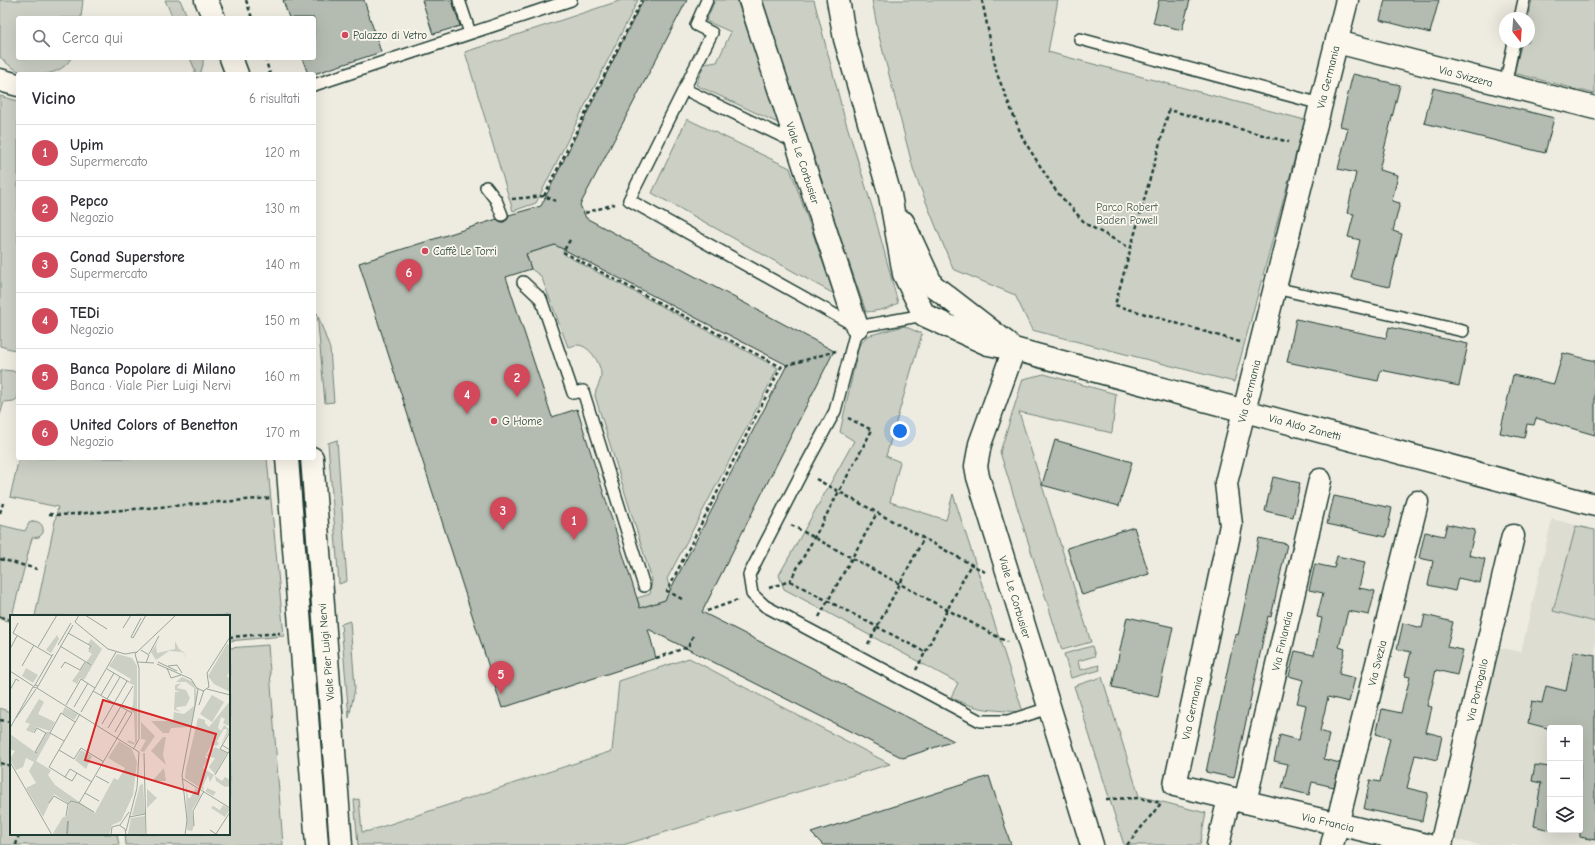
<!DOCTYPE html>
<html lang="it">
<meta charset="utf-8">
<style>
body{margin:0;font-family:"Comic Neue",sans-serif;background:#f7f7f7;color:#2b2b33}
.controls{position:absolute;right:12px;bottom:12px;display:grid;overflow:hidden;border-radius:4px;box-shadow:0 4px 16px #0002}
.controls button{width:36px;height:36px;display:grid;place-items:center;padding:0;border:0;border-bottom:1px solid #e1e1e2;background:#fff;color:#2b2b33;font:20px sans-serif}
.compass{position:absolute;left:1499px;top:12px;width:36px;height:36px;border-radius:50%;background:#fff;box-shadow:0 4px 16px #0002;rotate:163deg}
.you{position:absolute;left:900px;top:431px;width:14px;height:14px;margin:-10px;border:3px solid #fff;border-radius:50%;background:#1a73e8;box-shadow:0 0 0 6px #1a73e833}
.badge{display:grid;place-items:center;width:26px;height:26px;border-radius:50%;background:#d1495b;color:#fff;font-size:13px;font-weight:700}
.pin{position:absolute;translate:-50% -33px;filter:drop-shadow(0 1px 2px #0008)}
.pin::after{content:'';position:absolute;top:21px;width:14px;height:12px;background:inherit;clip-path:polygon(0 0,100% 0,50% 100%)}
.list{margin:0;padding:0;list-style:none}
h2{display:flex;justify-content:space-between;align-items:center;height:52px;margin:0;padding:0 16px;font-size:17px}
h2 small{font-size:13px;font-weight:400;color:#7c7c81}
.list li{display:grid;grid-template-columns:26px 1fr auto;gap:12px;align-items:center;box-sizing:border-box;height:56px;padding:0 16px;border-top:1px solid #e1e1e2}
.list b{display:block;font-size:15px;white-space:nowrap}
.list p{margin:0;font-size:13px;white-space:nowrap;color:#7c7c81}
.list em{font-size:13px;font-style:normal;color:#7c7c81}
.icon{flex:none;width:22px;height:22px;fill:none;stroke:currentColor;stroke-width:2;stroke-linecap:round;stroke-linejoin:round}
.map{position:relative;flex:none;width:1595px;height:845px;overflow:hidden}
.search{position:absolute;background:#fff;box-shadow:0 4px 16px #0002;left:16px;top:16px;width:300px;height:44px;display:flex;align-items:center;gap:10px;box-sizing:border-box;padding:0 14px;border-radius:4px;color:#7c7c81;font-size:15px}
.panel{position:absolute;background:#fff;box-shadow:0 4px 16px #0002;left:16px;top:72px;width:300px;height:388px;border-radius:4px}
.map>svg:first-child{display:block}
.built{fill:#ddddd2;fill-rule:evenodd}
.green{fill:#cbcfc4;stroke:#75867c}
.building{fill:#b4bbb0;stroke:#1f3d34;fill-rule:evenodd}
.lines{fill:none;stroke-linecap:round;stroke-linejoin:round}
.service-casing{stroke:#1f3d34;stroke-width:14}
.minor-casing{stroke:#1f3d34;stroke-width:25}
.tertiary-casing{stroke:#1f3d34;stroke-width:25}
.path{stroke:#1f3d34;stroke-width:2.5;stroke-dasharray:4 3;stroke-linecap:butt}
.service{stroke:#fbf7ec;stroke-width:11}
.minor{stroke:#fbf7ec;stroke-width:22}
.tertiary{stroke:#fbf7ec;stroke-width:22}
.poi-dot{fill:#d1495b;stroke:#fbf7ec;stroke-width:1.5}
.labels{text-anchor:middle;stroke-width:3.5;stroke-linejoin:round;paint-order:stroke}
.poi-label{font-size:11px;fill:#1f3d34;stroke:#fbf7ec;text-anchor:start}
.street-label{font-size:11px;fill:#1f3d34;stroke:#fbf7ec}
.park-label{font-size:11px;fill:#415a51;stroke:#fbf7ec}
.inset-river{fill:none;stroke:#9fa89f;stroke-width:2}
.inset-road{fill:none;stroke:#9ba69c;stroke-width:1}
.view{fill:#d62828;fill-opacity:0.15;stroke:#d62828;stroke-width:2}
.inset-edge{fill:none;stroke:#1f3d34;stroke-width:2}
</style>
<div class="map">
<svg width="1595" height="845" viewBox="0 0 1595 845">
<rect width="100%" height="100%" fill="#eeece1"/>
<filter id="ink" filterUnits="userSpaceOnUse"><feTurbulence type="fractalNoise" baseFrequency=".025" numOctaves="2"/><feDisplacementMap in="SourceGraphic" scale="8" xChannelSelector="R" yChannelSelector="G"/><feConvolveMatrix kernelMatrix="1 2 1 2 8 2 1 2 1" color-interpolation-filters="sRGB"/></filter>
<g filter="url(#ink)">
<!-- built -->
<path class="built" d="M1552 519 1595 530V845H1479L1453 839 1497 647 1521 652ZM1550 728H1580V830H1550Z"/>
<!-- green -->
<path class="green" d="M0 0H83L81 18H18V58H71C63 73 42 77 27 74 17 72 7 64 0 57Z
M165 0H180L188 18H173Z
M622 0H638L536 203 513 211 465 52Z
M715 0H737L780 124 696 85 704 64 717 62 731 32 706 21Z
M759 0H814L844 116 874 213 898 303C888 309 878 311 866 312Z
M872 0H1058L1048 52 1305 120 1234 382 1032 330 1015 295 953 269 914 172 878 32Z
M1532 0H1595V94L1514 73 1522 42H1529V18H1528Z
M190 58H203V65L200 74H195V70Z
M0 96 18 101V351L0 346Z
M687 119 790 168 834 294 652 193Z
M561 243 565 255 778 368 667 579 673 598 640 608 637 598 650 594 652 580 595 396C595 389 601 383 601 375 601 364 590 345 577 345 575 345 571 347 568 347L541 276 531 269 526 254Z
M317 313 330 349 334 402 325 403Z
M904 326 922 334 886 456 900 462 890 502 946 520 953 494 1023 712C994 710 977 711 951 697L958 683 784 589 779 575 854 441 840 432 859 345 867 336Z
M3 370 13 371 18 374V398L14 401 4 402 0 415V372Z
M1044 374 1116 394 1112 433 1019 412 1091 642 1062 650 1000 452 1023 379Z
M337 440 347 581 339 584 328 443Z
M19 458H267L284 636 229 641V616H35L58 507 10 497Z
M34 521C41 522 44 526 43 533L39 537 32 538 12 616H11V622L0 619V525L25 531 29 523Z
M1576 526 1595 530V622L1553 611Z
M350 621 355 688 349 718 341 624Z
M268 645 283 845H126L125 834H229V648Z
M1092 646 1095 656 1078 661 1080 670 1099 665 1100 670 1071 678 1064 654Z
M689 658 890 764 623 845H358L354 800 359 799 362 832 369 831 612 751 619 681Z
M1102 677 1139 796 1206 813 1200 845H1124L1074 686Z
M0 708 11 712V834H117L119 845H0Z"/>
<!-- building -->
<path class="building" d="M283 0H364L381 52 314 74H308L302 58H314V18H289Z
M422 0H452L460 26 433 34Z
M643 0H687L580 205 586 218 834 351 702 612 954 741 903 758 648 629 656 658 502 708 359 263 497 219 501 222H504L508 219 509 215 541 206ZM555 245 787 365 665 600 640 608 577 409 552 417 506 277 531 269 526 254Z
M1159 0H1190L1182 30 1153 23Z
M1385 0H1439L1430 33 1380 20Z
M1353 74 1400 85 1379 170 1398 175 1392 201 1400 203 1393 231 1402 234 1389 287 1351 278 1360 240 1348 237 1354 214 1347 213 1356 173 1338 169 1348 128 1340 126Z
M1433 88 1554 118 1545 153 1424 123Z
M1296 319 1386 338 1389 327 1468 344 1459 386 1381 370 1378 381 1287 362Z
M1563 353 1595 361V435L1536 418 1534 425 1527 424 1524 438 1500 433 1513 375 1554 384Z
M1055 440 1132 462 1119 506 1042 485Z
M1273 477 1300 483 1293 517 1265 511Z
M1334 496 1392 508 1386 537 1327 524Z
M1447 524 1475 530 1469 555 1485 559 1480 583 1458 578 1455 591 1428 585 1433 561 1419 558 1425 532 1444 536Z
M1134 527 1149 574 1082 595 1067 548Z
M1259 538 1287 544 1271 617 1268 616 1234 778 1206 772 1235 634 1238 635Z
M1337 556 1365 562 1359 588 1375 591 1369 615 1348 611 1339 647 1345 649 1339 674 1355 678 1349 702 1328 697 1320 731 1329 734 1324 759 1340 763 1334 787 1312 782 1309 795 1282 788 1288 764 1274 761 1280 735 1299 740 1306 705 1297 703 1303 680 1289 676 1295 651 1314 655 1322 618 1317 617 1323 593 1309 590 1315 564 1334 568Z
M1425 615 1453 622 1447 647 1463 650 1457 675 1436 670 1427 706 1432 707 1426 732 1442 736 1437 760 1415 755 1407 788 1428 793 1422 821 1364 809 1370 780 1380 782 1390 738 1376 734 1382 709 1401 713 1410 677 1405 676 1411 652 1397 649 1403 623 1422 628Z
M1127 617 1173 627 1158 697 1112 687Z
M1574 651 1595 655V840L1580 837V728H1547L1528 723 1532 701 1542 703 1546 686 1566 691Z
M1535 765 1550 767V830L1534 826 1541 783 1532 781Z
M989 776 1011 845H823L811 833Z"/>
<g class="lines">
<!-- service casing -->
<g class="service-casing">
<path id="service" d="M459 0 470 33
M707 0 696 25 712 33 629 200 857 327 924 315
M1520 18 1524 0
M1080 39 1321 104
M314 85 571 0
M1505 86 1514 42
M684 89 796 143
M486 187 496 200 502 215
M523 282 541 299 573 393 583 391 644 586
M1275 288 1463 331
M857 327 835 411 802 472 749 575 752 594 765 606 980 721H1008L1049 708"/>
</g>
<!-- minor casing -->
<g class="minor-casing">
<path id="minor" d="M750 0 857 327
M1347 0 1226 483 1231 525 1175 785 1426 845
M1337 42 1595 108
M1014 349 1595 505
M1245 802 1320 480
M1218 845 1229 798
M1332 845 1417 502
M1441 845 1513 536"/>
</g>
<!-- tertiary casing -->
<g class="tertiary-casing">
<path id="tertiary" d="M206 0 214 18
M838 0 845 39 890 195 904 274 924 315 988 344 1014 349
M231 58 237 74
M0 80 18 85
M903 222 932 285 1007 343
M1014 349 980 444 976 466 978 477 1092 845
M287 458 317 845
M312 458 341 845"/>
</g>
<!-- path -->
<path class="path" d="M246 0 252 18
M982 0 997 74 1023 139 1056 191 1086 224 1130 248
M265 58 270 74
M544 196 642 0
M512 199 544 196 556 201
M585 213 615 204
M570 240 563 252 781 367
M1240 342 1115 305 1169 110 1289 142
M816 479 985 572
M0 513 3 503
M49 514 61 515 270 498
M791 525 1007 642
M0 559 37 569
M790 581 925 652
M769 588 790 581 814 538 872 430 848 418
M682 599 667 591 781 367 836 351
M707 611 738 600
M0 617 11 620
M819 617 877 513
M229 637 280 633
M868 644 924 538
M656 658 688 647 693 636
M916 670 971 564
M0 720 11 722
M0 763 11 766
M1106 799 1139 798 1161 803
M16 845 19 834
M1127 845 1162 802"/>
<!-- service -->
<use href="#service" class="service"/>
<!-- minor -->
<use href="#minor" class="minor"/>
<!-- tertiary -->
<use href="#tertiary" class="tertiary"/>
</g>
</g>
<!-- markers -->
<g class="poi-dot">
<circle cx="345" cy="35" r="4"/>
<circle cx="425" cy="251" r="4"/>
<circle cx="494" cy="421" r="4"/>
</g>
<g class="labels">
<!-- poi labels -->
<g class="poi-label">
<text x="353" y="39">Palazzo di Vetro</text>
<text x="433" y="255">Caffè Le Torri</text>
<text x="502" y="425">G Home</text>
</g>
<!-- street labels -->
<g class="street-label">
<text transform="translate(1466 76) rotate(15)" y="4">Via Svizzera</text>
<text transform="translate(1328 77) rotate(-76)" y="4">Via Germania</text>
<text transform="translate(803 163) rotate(72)" y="4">Viale Le Corbusier</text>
<text transform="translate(1249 391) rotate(-76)" y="4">Via Germania</text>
<text transform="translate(1305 427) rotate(15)" y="4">Via Aldo Zanetti</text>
<text transform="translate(1015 597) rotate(73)" y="4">Viale Le Corbusier</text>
<text transform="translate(1282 641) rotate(-77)" y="4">Via Finlandia</text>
<text transform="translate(326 652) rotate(-95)" y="4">Viale Pier Luigi Nervi</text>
<text transform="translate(1377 663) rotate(-76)" y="4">Via Svezia</text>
<text transform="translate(1477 690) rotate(-77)" y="4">Via Portogallo</text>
<text transform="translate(1192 708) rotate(-78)" y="4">Via Germania</text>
<text transform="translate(1328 822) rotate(13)" y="4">Via Francia</text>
</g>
<!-- park labels -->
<g class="park-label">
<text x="1127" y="211">Parco Robert<tspan x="1127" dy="13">Baden Powell</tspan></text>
</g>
</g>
<!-- overview -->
<g transform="translate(10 615)">
<rect width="220" height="220" fill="#eeece1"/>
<path d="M47 20 49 24 41 38 36 35ZM81 24 92 34 74 65 70 63 67 69 62 66 82 39 78 36 81 31 78 29ZM149 25 146 31 147 38 165 34V26L169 34 175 38 176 39V40L173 43 176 39 172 37 159 36 146 45 141 37ZM217 29 220 30V56L217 61 220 64V77L204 69 198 61ZM107 39 122 43 127 51V126L124 130 117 127 118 125 125 128 124 98 120 96 123 90 124 70 119 68 121 64 99 51ZM16 53 28 60 23 68 12 61ZM172 62 183 67 186 74 187 83 180 115V112L161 113 159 118H153L141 106H163L164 97 174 99 184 91V73L176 67H166ZM171 68 167 73 176 75 180 83 176 91 167 92 166 94 171 97 164 95 165 77H170L165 75V70ZM202 80 214 87 202 107 190 99ZM37 81 28 99 45 107 40 116 27 112 23 118 16 115 20 109 15 107 29 84 34 87ZM220 86V108L218 111 213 108 215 104 211 102 208 113 211 116 214 110 220 115 211 130 218 114 216 117 217 114H214L207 126 209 129 206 131 202 129 195 142 198 144 193 153 204 160 200 167 198 160 193 171 194 175 196 176 197 173 206 177 203 181 175 163 176 154 188 103 195 105V108L199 112ZM55 92 68 99 64 105 52 98ZM131 107 145 121 134 137 130 136 136 125 131 124ZM0 119 25 137 36 119H41L26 146 41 155 38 160 45 170 85 198 104 163 108 165 115 153 98 143 109 126 122 134 127 147 123 180 111 206 102 210 99 220H42L53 202 57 201 59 189 44 179 33 202 16 173 26 168 19 156 24 147 16 143 13 152 6 155 0 144 5 136 0 134ZM153 122H156L153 140 156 150 141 136ZM205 132 217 138 205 159 199 152 205 143 196 141ZM71 135 82 141 76 154 65 145ZM154 153 156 166H142ZM205 161 212 166 215 162 220 165V171L215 172 206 166ZM133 169 135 199 122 200 130 170ZM176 169 178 183H180L186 173 191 180 182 195 184 211 182 216 177 215ZM137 174 147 183 137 193ZM213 190 220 194 215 202 201 193 203 191 210 195ZM135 201V220L118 219 121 203Z" fill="#cbcfc4"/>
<path class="inset-river" d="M57 220 58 206"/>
<path class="inset-road" d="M69 0 65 7 98 34 115 39 127 37M75 0 97 14M131 3 121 22 123 23 136 0M8 8 3 18 42 41M113 13 121 0M58 18 81 31 79 34M48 30 61 8M50 31 81 50M28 32 47 0M0 34 7 21M131 35 139 40 136 48M139 39 149 21M127 47 144 48M148 47 167 56M147 49 181 64 188 75 172 160 177 205 175 220M12 51 24 30M158 51 167 50 172 58M51 53 55 47 70 55 75 47M157 53 161 63 171 60M97 54 119 67M0 56 23 71M25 70 43 39M28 71 25 70 23 72 27 73 63 10M27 73 129 137 127 173 116 216M187 73 193 76 199 72 197 58 220 22M197 74 220 80M0 75 6 64 9 66M83 76 122 98 69 188 84 197M91 80 104 58M97 84 110 62M56 90 71 64 85 73M189 90 194 75M64 92 78 68M71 97 106 37M70 99 39 152 55 162 60 154 82 167M6 103 26 74M92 109 117 66M0 113 23 72M98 113 123 71M105 117 117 96M24 118 27 113 36 118M40 118 54 126M212 130 220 135 218 138M124 133 129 124V53L125 39 166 0M49 135 64 144 71 133 94 147M27 138 25 137 36 118H40L51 98 65 107M134 138 136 220M0 147 42 220M205 160 218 138 210 134 220 117M86 161 99 168M55 162 62 166 67 158M173 164 220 193M75 178 89 186M39 188 44 181 58 189M56 201 58 189 61 186 69 188M119 202 135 199M110 210 119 197M184 211 183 196 194 176M200 215 206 219 220 197M101 220 102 212 109 210 115 214 116 220"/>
<path class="view" d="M93 85 206 119 188 179 75 145Z"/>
<rect width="220" height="220" class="inset-edge"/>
</g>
</svg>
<div class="controls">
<button>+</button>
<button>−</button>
<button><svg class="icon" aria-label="layers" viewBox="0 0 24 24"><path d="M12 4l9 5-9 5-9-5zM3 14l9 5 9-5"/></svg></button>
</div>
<svg class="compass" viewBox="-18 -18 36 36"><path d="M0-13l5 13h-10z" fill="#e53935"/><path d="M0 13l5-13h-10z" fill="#7c7c81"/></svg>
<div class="you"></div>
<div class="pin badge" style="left:574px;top:540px">1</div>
<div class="pin badge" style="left:517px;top:397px">2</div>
<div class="pin badge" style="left:503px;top:530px">3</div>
<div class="pin badge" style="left:467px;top:414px">4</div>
<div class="pin badge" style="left:501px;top:694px">5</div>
<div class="pin badge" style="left:409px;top:292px">6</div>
<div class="search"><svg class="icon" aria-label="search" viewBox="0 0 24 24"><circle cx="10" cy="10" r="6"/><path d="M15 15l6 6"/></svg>Cerca qui</div>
<section class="panel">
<h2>Vicino<small>6 risultati</small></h2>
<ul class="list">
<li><span class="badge">1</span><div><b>Upim</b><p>Supermercato</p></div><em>120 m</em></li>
<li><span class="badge">2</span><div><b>Pepco</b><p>Negozio</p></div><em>130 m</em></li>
<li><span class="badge">3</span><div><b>Conad Superstore</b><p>Supermercato</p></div><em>140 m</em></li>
<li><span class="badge">4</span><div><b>TEDi</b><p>Negozio</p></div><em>150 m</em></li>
<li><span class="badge">5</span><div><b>Banca Popolare di Milano</b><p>Banca · Viale Pier Luigi Nervi</p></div><em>160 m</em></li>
<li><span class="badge">6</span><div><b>United Colors of Benetton</b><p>Negozio</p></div><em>170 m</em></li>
</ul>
</section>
</div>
